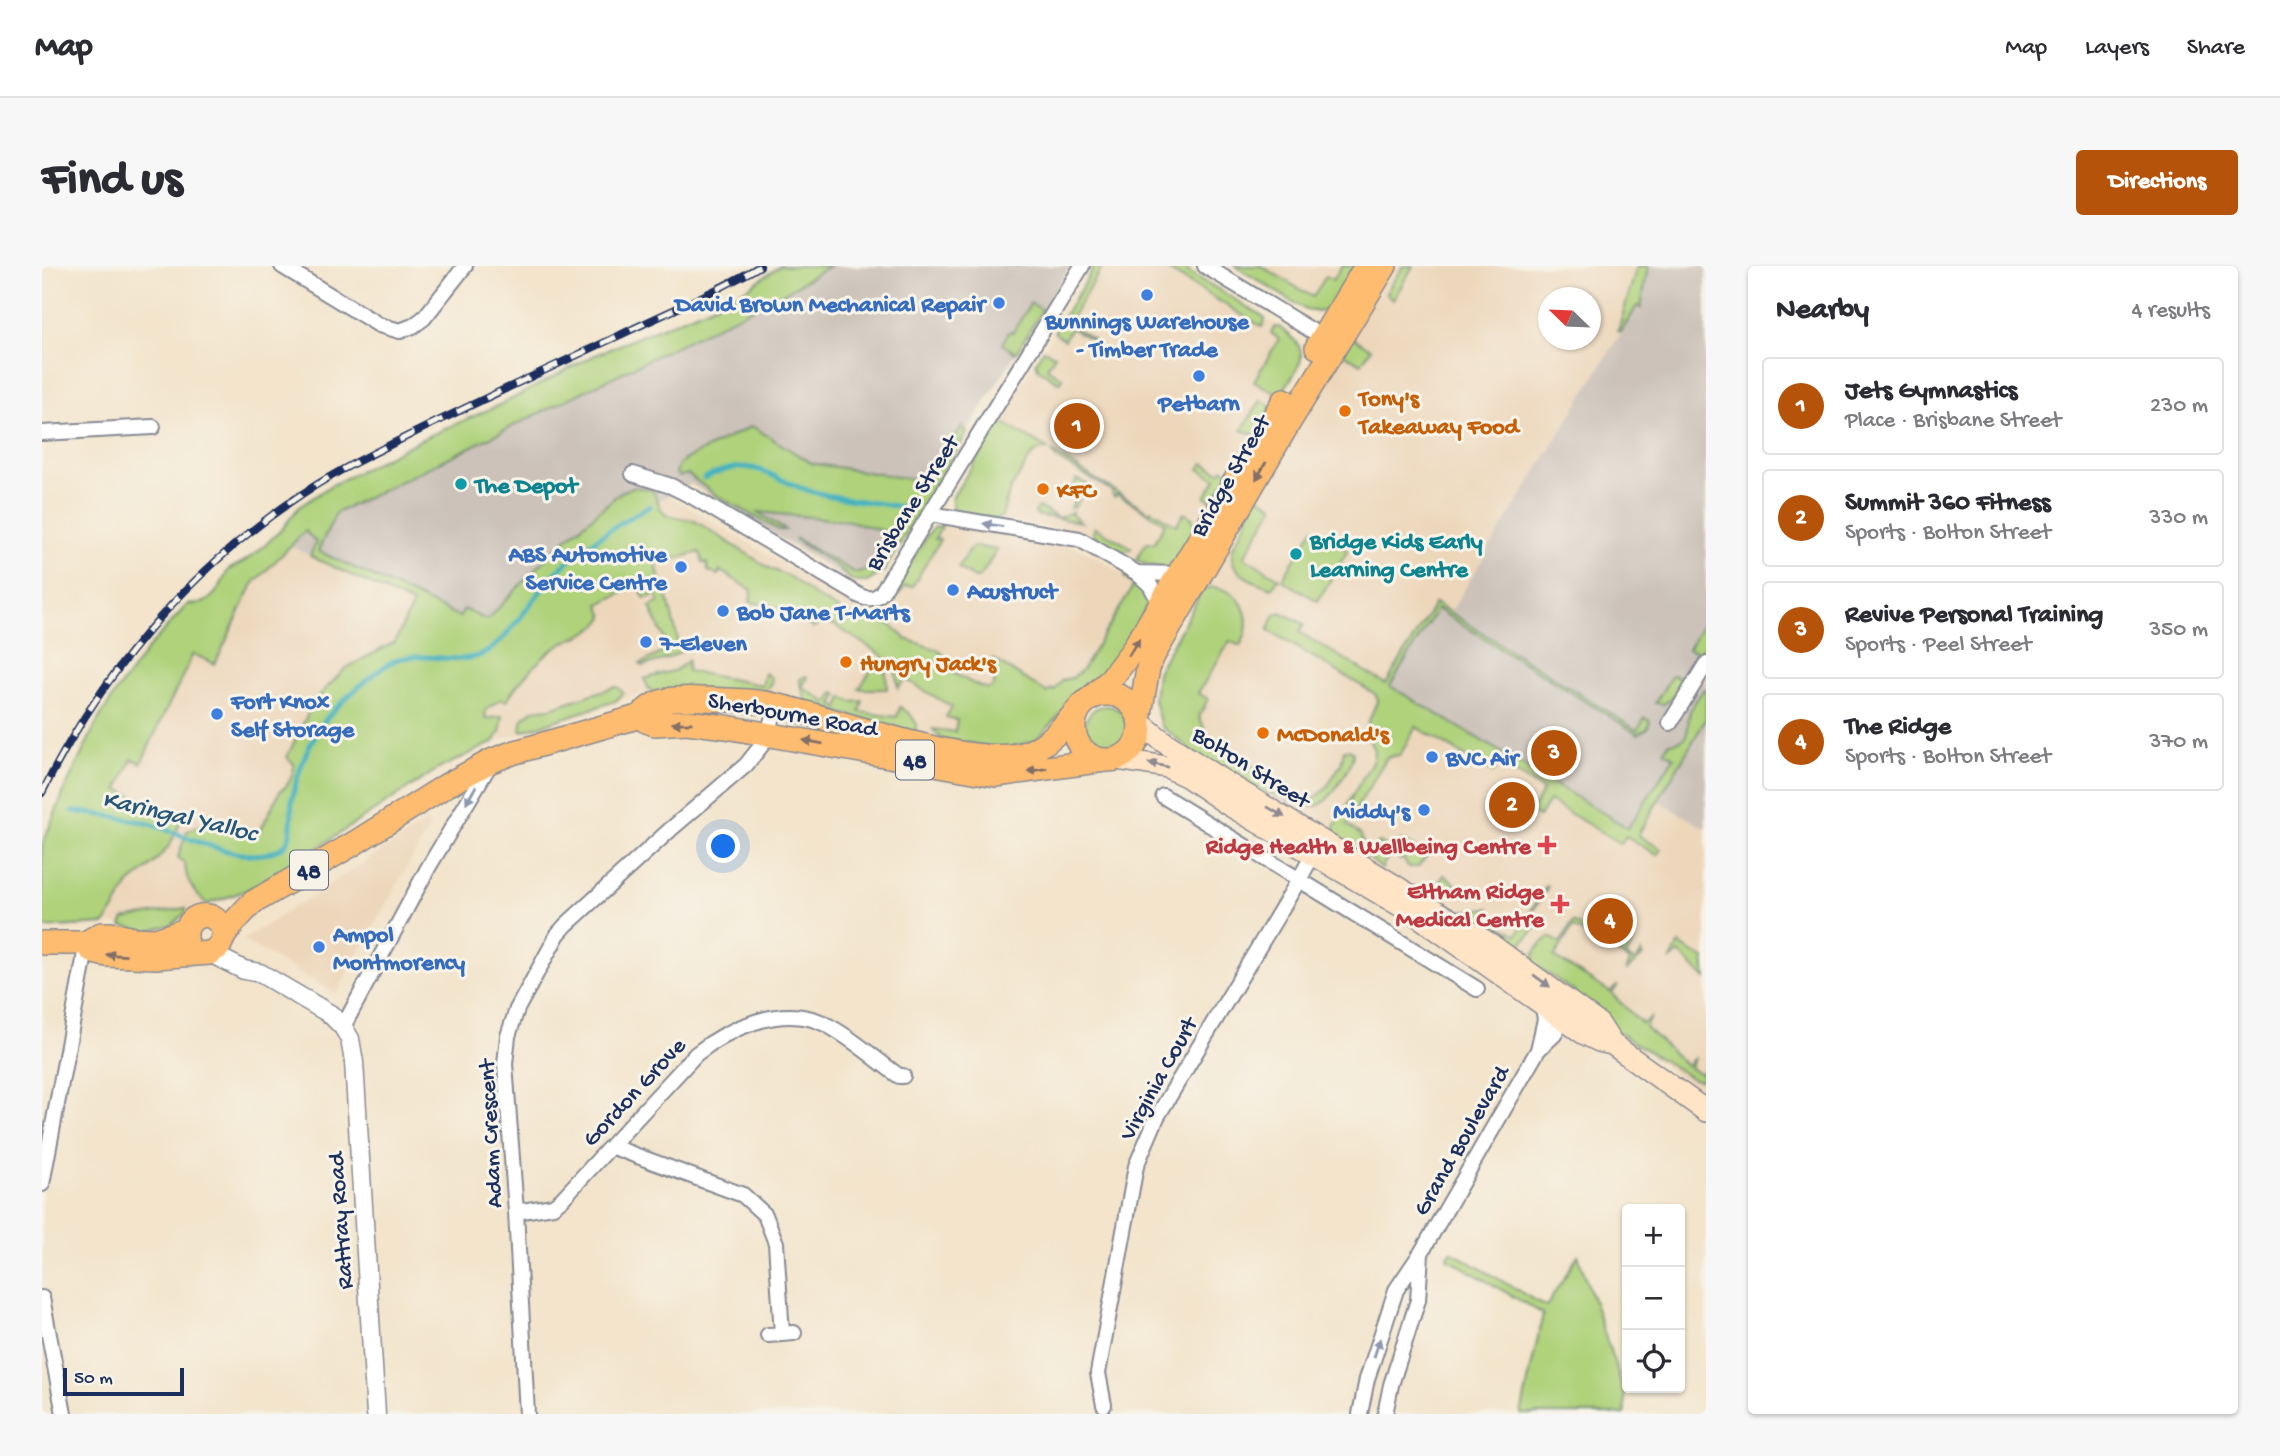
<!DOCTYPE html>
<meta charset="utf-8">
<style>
body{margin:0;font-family:"Gochi Hand",sans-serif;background:#f7f7f7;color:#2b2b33}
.controls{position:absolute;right:21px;bottom:21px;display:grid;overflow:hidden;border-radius:7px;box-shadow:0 2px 5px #0004}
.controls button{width:63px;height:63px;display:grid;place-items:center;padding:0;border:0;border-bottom:2px solid #e1e1e2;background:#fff;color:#2b2b33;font:35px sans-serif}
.compass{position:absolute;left:1496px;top:21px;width:63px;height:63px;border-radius:50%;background:#fff;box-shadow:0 2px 5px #0004;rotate:293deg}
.scale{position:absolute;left:21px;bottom:18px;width:121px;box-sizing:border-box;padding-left:7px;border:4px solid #1b2f5e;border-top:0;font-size:19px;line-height:24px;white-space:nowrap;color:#1b2f5e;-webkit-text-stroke:5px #f7f3e8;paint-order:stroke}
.you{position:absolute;left:682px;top:581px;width:24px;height:24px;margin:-18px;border:5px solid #fff;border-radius:50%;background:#1a73e8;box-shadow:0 0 0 10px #1a73e833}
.badge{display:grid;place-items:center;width:46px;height:46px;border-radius:50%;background:#b45309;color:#fff;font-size:23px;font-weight:700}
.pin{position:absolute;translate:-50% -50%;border:4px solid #fff;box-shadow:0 2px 7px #0006}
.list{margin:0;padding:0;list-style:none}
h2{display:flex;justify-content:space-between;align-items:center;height:91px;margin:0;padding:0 28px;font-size:30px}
h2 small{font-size:23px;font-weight:400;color:#7c7c81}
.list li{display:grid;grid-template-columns:46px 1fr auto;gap:21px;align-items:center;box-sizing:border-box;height:98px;margin:0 14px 14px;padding:0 14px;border:2px solid #e1e1e2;border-radius:7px}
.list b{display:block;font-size:26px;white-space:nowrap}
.list p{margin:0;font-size:23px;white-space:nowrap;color:#7c7c81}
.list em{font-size:23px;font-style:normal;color:#7c7c81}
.icon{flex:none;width:38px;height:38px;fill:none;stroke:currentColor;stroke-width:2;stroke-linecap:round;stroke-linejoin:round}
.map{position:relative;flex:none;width:1664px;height:1148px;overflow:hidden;border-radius:7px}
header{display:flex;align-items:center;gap:42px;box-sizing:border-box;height:98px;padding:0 35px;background:#fff;border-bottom:2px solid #e1e1e2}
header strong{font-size:33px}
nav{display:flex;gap:38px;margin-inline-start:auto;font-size:24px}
.intro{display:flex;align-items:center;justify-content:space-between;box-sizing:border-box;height:168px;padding:0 42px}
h1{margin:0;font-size:49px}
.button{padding:18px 32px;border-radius:7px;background:#b45309;color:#fff;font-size:24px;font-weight:700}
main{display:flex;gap:42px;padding:0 42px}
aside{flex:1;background:#fff;border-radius:7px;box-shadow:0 2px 5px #0004}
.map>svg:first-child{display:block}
.built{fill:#edd7bb;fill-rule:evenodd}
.industrial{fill:#ccc2b9}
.green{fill:#afd27a;stroke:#65806c;stroke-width:2}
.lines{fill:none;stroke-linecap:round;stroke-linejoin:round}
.stream{stroke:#44b2bf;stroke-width:5}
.minor-casing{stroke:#878a94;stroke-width:18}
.tertiary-casing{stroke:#878a94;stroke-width:21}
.secondary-casing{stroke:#878a94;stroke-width:24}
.primary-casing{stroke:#878a94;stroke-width:26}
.minor{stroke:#fff;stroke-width:14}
.tertiary{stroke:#fff;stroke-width:18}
.secondary{stroke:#ffe4c6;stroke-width:21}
.primary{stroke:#febc70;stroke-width:23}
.rail-casing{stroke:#1b2f5e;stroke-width:8}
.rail{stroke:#f7f3e8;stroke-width:5;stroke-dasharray:16;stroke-linecap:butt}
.oneway{fill:#816e66}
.oneway2{fill:#8d97ae}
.oneway3{fill:#8d8a92}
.shop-dot{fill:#3f7fe0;stroke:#f7f3e8;stroke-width:2.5}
.food-dot{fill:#e8710a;stroke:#f7f3e8;stroke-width:2.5}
.culture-dot{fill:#0f9aa8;stroke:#f7f3e8;stroke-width:2.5}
.health-dot{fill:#e0444e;stroke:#f7f3e8;stroke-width:2.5}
.labels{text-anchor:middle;stroke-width:6;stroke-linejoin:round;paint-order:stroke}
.shield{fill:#f7f3e8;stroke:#5d6a87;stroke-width:2}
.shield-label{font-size:23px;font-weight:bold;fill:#1b2f5e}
.shop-label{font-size:24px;font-weight:bold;fill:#366cbe;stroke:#f7f3e8;text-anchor:start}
.food-label{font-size:24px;font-weight:bold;fill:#c56008;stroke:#f7f3e8;text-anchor:start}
.street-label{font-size:24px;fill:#1b2f5e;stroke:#f7f3e8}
.culture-label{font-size:24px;font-weight:bold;fill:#0d838f;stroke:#f7f3e8;text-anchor:start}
.health-label{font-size:24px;font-weight:bold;fill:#be3a42;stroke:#f7f3e8;text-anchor:end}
.water-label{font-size:26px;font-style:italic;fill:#27567b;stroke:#f7f3e8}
</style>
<header>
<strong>Map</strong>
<nav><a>Map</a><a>Layers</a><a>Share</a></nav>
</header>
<div class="intro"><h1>Find us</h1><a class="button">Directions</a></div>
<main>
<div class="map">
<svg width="1664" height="1148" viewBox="0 0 1664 1148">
<rect width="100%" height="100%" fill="#f7f3e8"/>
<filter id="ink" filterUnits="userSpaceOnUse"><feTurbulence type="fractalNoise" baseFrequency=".0143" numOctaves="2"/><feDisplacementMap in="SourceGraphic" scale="14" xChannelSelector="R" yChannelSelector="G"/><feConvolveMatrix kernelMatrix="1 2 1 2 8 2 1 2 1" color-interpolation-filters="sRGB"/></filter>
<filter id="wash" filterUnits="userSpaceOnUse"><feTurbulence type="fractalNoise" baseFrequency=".00686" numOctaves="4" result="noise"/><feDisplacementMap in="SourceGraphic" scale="28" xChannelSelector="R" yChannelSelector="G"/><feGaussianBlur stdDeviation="1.57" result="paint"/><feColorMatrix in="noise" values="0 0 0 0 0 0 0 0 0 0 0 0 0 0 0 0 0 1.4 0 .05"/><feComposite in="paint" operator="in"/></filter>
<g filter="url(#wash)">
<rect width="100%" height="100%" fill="#f3e4cb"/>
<!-- built -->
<path class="built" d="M1053 0H1137L1247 67 1255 75 1260 86 1259 95 1156 265 1106 299 1037 265 920 248 910 241V232Z
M1193 0H1320L1282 46H1276L1264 44Z
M1350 0H1595L1576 64 1579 67 1408 346 1398 339 1348 420 1596 568 1617 535 1664 563V831L1535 735 1169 503 1115 452 1112 434 1115 406ZM1506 32H1548V74H1506Z
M627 230 812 340 822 342 838 339 844 332 887 267 891 262 901 258 1023 277 1049 288 1099 318 1052 415 1030 430 1021 445 962 483 618 426 597 429 440 480 396 503 231 611 190 630 156 640 142 648 136 654 115 665 70 658 23 660 85 528 76 523 90 493 100 497 151 388 173 398 211 318 247 280 455 376 608 240Z
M385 556 388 560 294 728 201 674Z"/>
<!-- industrial -->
<path class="industrial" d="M787 0H1028L885 230 864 270 842 305 834 312 825 316 814 317 807 314 649 218 608 240 455 377 247 280 277 256 742 27Z
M1595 0H1664V563L1617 535 1597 568 1348 421 1397 339 1409 345 1579 67 1576 65Z"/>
<!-- green -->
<path class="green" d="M738 0H787L742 27 294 247 276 285 418 351 422 343 445 354 515 281 579 226 590 221 608 223 612 227 619 243 624 249 653 255 729 303 748 311 773 330 804 348 819 353 841 355 849 359 864 373 896 384 903 390 907 405C919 410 935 422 947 423 957 417 951 410 948 401L951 393 1006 427 1009 423 1012 425 1020 414 1030 412 1040 404 1092 319 1083 312 1085 309 1103 321 1108 332 1089 374 1052 415 1030 430 1021 445 993 475 962 483 899 473 891 463 913 466 915 454 904 451 910 441 863 413 856 422 854 408 850 398 838 388 792 359 779 358 771 362 740 342 708 336 710 324 678 305 676 309 666 305 665 297H661L658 286 614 298 621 325H624L637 379 647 378C635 392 617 395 600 400L598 398 627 383 608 341 617 336 614 328 603 333 596 319 557 338 562 351C551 369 528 371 512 382 500 391 470 422 465 435L459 433 443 445 444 453 461 450 458 466 452 476 396 503 231 611 203 625 165 638C151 626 144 616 143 598L136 591 145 565C152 562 160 557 167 556 186 552 198 574 218 565L238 525C246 521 252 507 252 498L245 491 272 435 304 402 353 376 371 338 268 290 274 276 263 265 211 318 173 398 151 388 99 497 90 493 76 523 140 553 128 579 110 599 87 618 63 658 0 662V579L24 521 55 456 74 426 108 380 144 340 147 338C168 342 179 321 186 304L203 295 221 281 240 263 257 241 288 220 380 173 464 136 551 90 668 41 704 23Z
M1053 0H1061L1026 57 1052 74 1051 75 1029 62 1022 74 1012 66Z
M1120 0H1137L1222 51 1223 55 1220 61Z
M1193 0H1219L1271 31 1284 10 1291 14 1300 0H1320L1287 44 1276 46 1264 44Z
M1361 0H1371L1351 34 1344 27Z
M1595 0H1606L1599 42 1595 40 1579 66 1576 65Z
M989 37 1000 44 974 87 960 78 968 65 971 66Z
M1233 61H1237C1275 87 1257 98 1238 130L1212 115 1237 73 1229 67Z
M1308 70 1329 83 1319 98 1301 87Z
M1001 84 1013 89 1005 102 1021 112 1018 117 997 104 994 96Z
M1219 134 1229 140 1214 169 1200 164Z
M958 155 1007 184H998L989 190 967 226 960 250 955 253 915 246 910 241V232Z
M710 160 769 197 886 216 920 160 925 167 842 305 825 316 810 315 793 299 755 275 753 272 813 307 832 302 853 269 808 255 715 246 743 264H737L672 228 646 208 637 210 634 207 637 199 644 193Z
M1010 186 1108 246 1109 244 1134 259 1142 247 1150 252 1156 265 1128 304 1106 299 1094 294 1104 277H1112L1123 257 1075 228 1073 231 1071 230 1070 225 1014 192Z
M1161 197 1178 206 1181 202 1190 208 1169 234 1163 231 1174 213 1157 203Z
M1035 213 1046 219 1033 241 1028 242 1035 231 1027 227Z
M1213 229 1232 240 1202 291 1237 312 1230 322C1212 316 1184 307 1191 282 1193 275 1198 269 1201 262 1206 251 1209 240 1213 229Z
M996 241 1016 252 1030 246 1029 248 1039 256 994 249 993 246Z
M901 258 893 273 898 274 870 321 864 320 854 331 848 330 887 267 891 262Z
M1053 261 1054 262 1090 282C1079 292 1055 278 1051 266Z
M1271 263 1306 284 1276 335 1240 314Z
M932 280 955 284 938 311 933 312 916 302 927 284Z
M1169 321C1201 323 1214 354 1198 380L1188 375 1156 427 1166 433 1157 451 1172 482 1196 497 1207 498 1262 531 1273 532 1283 524 1299 498 1302 484 1308 483 1311 487C1311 499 1288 535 1277 539 1269 542 1262 539 1254 537L1179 509 1119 460 1112 434 1115 406 1160 325Z
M1393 337 1595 464 1603 452 1608 455 1606 462 1596 468 1395 343 1348 420 1586 562 1632 491 1622 485 1627 477C1654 475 1642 459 1649 443 1652 436 1658 429 1662 423H1664V453L1596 569 1619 583 1615 589 1584 570 1579 578 1507 535 1497 551 1489 546 1501 524 1458 498 1451 507 1374 461 1358 489 1345 491 1305 559 1319 569 1321 577 1314 588 1293 573V560L1331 494 1332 484 1323 464 1336 433 1333 428 1226 364 1233 348 1239 346 1262 358 1257 366 1344 418Z
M1661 357 1664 358V377L1659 386 1646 383Z
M646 395 645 405 720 419 723 407 729 411 730 415 725 423 720 426 613 427 607 423 602 413 634 404Z
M834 396 844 406 845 423H817Z
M1630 409 1642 414 1632 430 1622 438 1613 437Z
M763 410 766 411 760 421 786 437 792 427 796 429 791 439 797 442 801 431 810 436 821 435 818 446 855 451 858 441C867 446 879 457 872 467L765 437 758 418V413Z
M572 421 577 422 581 427 574 435 481 465 479 463 481 453 491 444 508 442Z
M1043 461a21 21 0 1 1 42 0a21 21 0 1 1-42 0Z
M1362 575 1385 589 1376 601H1367L1361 593 1357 594 1354 577Z
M1337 577 1342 579 1345 594 1343 595 1340 603 1326 591Z
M1402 609 1413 617 1415 625 1423 630 1413 628 1399 619 1398 615Z
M1504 620 1506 621 1484 656 1494 662 1480 678 1473 683 1414 646 1447 642 1444 651 1475 669Z
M144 642V646L130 659 106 665 79 660 82 653Z
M1531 656 1580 686 1588 673 1592 676 1584 690 1594 696 1600 686 1601 690 1584 705 1588 695 1531 661 1512 691 1568 726 1576 719 1570 728 1600 758 1609 751 1603 761 1645 800 1653 791 1648 802 1659 808 1664 799V808L1659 814 1651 813 1577 767 1535 735 1533 726 1492 698C1490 685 1498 678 1508 671L1518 677Z
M1637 678 1662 693 1664 713 1637 687 1628 695Z
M1409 985 1504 1041 1536 989 1582 1126 1583 1148H1479L1501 1048 1405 992Z"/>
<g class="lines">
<!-- stream -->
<path class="stream" d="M662 212C713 187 723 211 768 225 799 234 833 236 864 242
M31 545C56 549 81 551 105 557 138 566 199 600 232 585 239 583 245 578 247 571 251 560 249 546 250 534 255 506 269 469 288 448 299 436 340 399 354 394 380 384 418 401 443 387 465 375 491 332 509 312 537 282 572 260 608 240"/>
</g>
</g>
<g filter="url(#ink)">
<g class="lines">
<!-- minor casing -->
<g class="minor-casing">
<path id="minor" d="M240 0 337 59 358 65 371 60 382 52 423 0
M1163 0 1287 75
M0 167 111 161
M591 208 629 220 651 231 818 330C826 334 834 333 840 326L1040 0
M888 248 1037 273 1095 307 1108 319 1118 337
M1095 307 1136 308
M1628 457 1664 398
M1121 530 1435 723
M301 761 386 602 447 500
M1497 783 1512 769 1525 747
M571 881 701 929 723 949 734 977 740 1068
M0 918 42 694 43 677
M474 946 511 940 520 933 654 788C687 762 739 738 781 757 808 770 833 793 857 810H861
M0 1032 22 1148
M726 1069 752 1067
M1062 1139 1056 1107 1094 900 1115 851 1258 612 1274 583
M485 1148 474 946 463 798 466 770 475 743 516 668 524 659 629 563 704 499 723 475 735 439
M1318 1148 1325 1113 1354 1024 1379 987 1496 784 1503 753 1500 737
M1343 1148 1349 1119 1376 1034 1379 988"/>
</g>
<!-- tertiary casing -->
<g class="tertiary-casing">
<path id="tertiary" d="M168 687 202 704 218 707 288 748 301 761 308 773 312 796 334 1148"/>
</g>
<!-- secondary casing -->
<g class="secondary-casing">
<path id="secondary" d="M1097 456 1122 476 1175 511 1448 678 1557 758 1570 778
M1074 493 1125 501 1146 511 1187 539 1376 650 1541 767 1557 775 1570 778 1664 845"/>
</g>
<!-- primary casing -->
<g class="primary-casing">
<path id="primary" d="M1275 81 1324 0
M1032 461a33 33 0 1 1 66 0a33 33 0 1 1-66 0Z
M1048 433 1068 414 1090 385 1242 134
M599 450 604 455 613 458 645 456 684 461 954 509 1063 494
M1097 454 1106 402 1111 390 1246 158 1343 0
M0 677H43L59 668H69L92 673 114 674 144 664
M43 677 48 683 55 687 65 689 114 691 168 687 177 681 182 670 193 655 210 637 311 578 405 519 449 495 470 487 599 450C614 430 640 432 663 433 688 434 713 434 737 440 796 453 934 506 987 486 1009 477 1024 457 1039 440
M145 677C137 646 178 638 182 670"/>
</g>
<!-- minor -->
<use href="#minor" class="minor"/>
<!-- tertiary -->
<use href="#tertiary" class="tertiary"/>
<!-- secondary -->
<use href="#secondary" class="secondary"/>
<!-- primary -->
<use href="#primary" class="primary"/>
<!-- rail casing -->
<g class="rail-casing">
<path id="rail" d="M0 527C60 406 147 304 260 228 301 201 346 180 390 158 452 128 514 99 576 70 623 47 673 27 718 0"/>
</g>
<!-- rail -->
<use href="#rail" class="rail"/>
</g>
<!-- one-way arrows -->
<defs><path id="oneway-solid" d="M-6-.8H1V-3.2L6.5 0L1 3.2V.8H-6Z" transform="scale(1.75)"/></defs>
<g class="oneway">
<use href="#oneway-solid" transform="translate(1219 205) rotate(120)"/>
<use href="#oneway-solid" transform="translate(1092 381) rotate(-58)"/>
<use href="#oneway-solid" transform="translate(640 457) rotate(179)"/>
<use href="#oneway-solid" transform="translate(771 476) rotate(-170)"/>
<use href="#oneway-solid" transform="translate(995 504) rotate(171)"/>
<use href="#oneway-solid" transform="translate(74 689) rotate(-177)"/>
</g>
<g class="oneway2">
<use href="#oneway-solid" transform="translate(951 259) rotate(-171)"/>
<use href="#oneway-solid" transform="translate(429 529) rotate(119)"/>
<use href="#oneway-solid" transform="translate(1335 1082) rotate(-72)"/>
</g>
<g class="oneway3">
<use href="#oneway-solid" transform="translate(1116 499) rotate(-168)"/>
<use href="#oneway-solid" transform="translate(1234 546) rotate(31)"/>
<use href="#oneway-solid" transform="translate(1500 715) rotate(36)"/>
</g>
</g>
<!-- markers -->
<g class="shop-dot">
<circle cx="1105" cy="29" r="7"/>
<circle cx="957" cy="37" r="7"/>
<circle cx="1157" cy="110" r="7"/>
<circle cx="639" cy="301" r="7"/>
<circle cx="911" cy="324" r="7"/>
<circle cx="681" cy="345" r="7"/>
<circle cx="604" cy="376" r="7"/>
<circle cx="175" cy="448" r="7"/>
<circle cx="1390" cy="491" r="7"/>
<circle cx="1382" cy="544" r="7"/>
<circle cx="277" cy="681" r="7"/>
</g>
<g class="food-dot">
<circle cx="1303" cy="145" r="7"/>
<circle cx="1001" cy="223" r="7"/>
<circle cx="804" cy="396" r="7"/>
<circle cx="1221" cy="467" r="7"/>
</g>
<g class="culture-dot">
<circle cx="419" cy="218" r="7"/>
<circle cx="1254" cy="288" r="7"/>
</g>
<g class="health-dot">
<path d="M1501.5 568.5h7v7h7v7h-7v7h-7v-7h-7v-7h7z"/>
<path d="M1514.5 627.5h7v7h7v7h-7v7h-7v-7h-7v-7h7z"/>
</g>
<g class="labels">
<!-- shield labels -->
<g class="shield">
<rect x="854" y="474.5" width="38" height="39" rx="5"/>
<rect x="248" y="584.5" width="38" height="39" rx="5"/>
</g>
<g class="shield-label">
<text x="873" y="502">48</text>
<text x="267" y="612">48</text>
</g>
<!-- shop labels -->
<g class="shop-label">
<text x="943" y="45" text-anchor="end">David Brown Mechanical Repair</text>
<text x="1105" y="62" text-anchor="middle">Bunnings Warehouse<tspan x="1105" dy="28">- Timber Trade</tspan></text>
<text x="1157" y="144" text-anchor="middle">Petbarn</text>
<text x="625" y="295" text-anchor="end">ABS Automotive<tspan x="625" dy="28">Service Centre</tspan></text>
<text x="925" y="332">Acustruct</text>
<text x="695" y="353">Bob Jane T-Marts</text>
<text x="618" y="384">7-Eleven</text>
<text x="189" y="442">Fort Knox<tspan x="189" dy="28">Self Storage</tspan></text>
<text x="1404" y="499">BVC Air</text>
<text x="1368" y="552" text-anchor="end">Middy's</text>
<text x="291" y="675">Ampol<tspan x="291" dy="28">Montmorency</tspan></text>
</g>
<!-- food labels -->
<g class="food-label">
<text x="1317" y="139">Tony's<tspan x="1317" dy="28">Takeaway Food</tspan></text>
<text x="1015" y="231">KFC</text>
<text x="818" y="404">Hungry Jack's</text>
<text x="1235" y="475">McDonald's</text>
</g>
<!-- street labels -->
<g class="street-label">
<text transform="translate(1187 209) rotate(-60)" y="8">Bridge Street</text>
<text transform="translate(869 236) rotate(-58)" y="8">Brisbane Street</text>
<text transform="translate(751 447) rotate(10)" y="8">Sherbourne Road</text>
<text transform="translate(1210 500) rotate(32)" y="8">Bolton Street</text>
<text transform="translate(1115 812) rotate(-61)" y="8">Virginia Court</text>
<text transform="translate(591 825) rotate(-47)" y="8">Gordon Grove</text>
<text transform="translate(447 868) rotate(-93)" y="8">Adam Crescent</text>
<text transform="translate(1418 874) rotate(-60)" y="8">Grand Boulevard</text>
<text transform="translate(297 955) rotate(-94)" y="8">Rattray Road</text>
</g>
<!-- culture labels -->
<g class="culture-label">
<text x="433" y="226">The Depot</text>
<text x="1268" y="282">Bridge Kids Early<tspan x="1268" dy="28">Learning Centre</tspan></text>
</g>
<!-- health labels -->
<g class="health-label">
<text x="1489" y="587">Ridge Health &amp; Wellbeing Centre</text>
<text x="1502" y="632">Eltham Ridge<tspan x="1502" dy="28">Medical Centre</tspan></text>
</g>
<!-- water labels -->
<g class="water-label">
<text transform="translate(138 548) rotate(13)" y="9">Karingal Yalloc</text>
</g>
</g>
</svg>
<div class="controls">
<button>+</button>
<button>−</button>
<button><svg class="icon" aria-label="locate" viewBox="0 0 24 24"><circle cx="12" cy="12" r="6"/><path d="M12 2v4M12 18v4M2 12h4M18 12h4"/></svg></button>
</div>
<svg class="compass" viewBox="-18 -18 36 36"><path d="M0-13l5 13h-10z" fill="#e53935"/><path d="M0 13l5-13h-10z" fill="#7c7c81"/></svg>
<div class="scale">50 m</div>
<div class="you"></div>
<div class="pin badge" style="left:1035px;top:160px">1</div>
<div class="pin badge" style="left:1470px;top:539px">2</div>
<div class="pin badge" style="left:1512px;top:487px">3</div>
<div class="pin badge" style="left:1568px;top:655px">4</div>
</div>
<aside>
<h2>Nearby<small>4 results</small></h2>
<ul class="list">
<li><span class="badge">1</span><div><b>Jets Gymnastics</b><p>Place · Brisbane Street</p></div><em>230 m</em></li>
<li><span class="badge">2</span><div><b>Summit 360 Fitness</b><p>Sports · Bolton Street</p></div><em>330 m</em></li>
<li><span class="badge">3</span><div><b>Revive Personal Training</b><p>Sports · Peel Street</p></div><em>350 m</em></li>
<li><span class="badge">4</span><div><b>The Ridge</b><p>Sports · Bolton Street</p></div><em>370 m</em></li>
</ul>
</aside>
</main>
